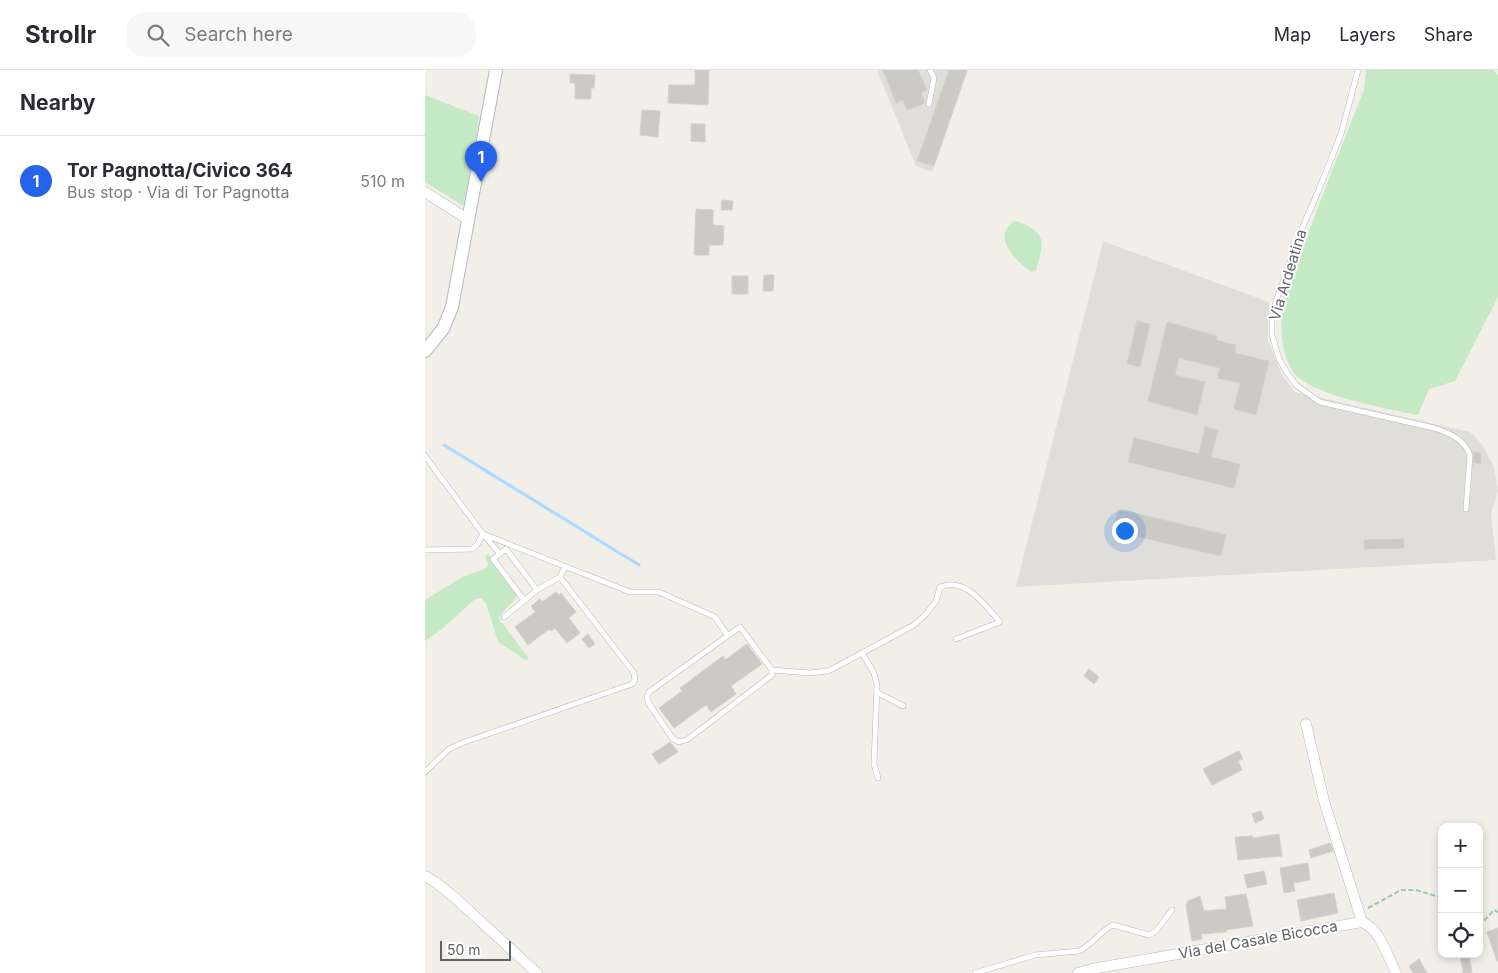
<!DOCTYPE html>
<meta charset="utf-8">
<style>
body{margin:0;font-family:Inter,sans-serif;background:#f7f7f7;color:#2b2b33}
.controls{position:absolute;right:15px;bottom:15px;display:grid;overflow:hidden;border-radius:10px;box-shadow:0 2px 8px #0003}
.controls button{width:45px;height:45px;display:grid;place-items:center;padding:0;border:0;border-bottom:1px solid #e1e1e2;background:#fff;color:#2b2b33;font:25px sans-serif}
.scale{position:absolute;left:15px;bottom:12px;width:71px;box-sizing:border-box;padding-left:5px;border:2px solid #5f6368;border-top:0;font-size:14px;line-height:18px;white-space:nowrap;color:#5f6368;-webkit-text-stroke:4px #fff;paint-order:stroke}
.you{position:absolute;left:699px;top:460px;width:18px;height:18px;margin:-12px;border:4px solid #fff;border-radius:50%;background:#1a73e8;box-shadow:0 0 0 8px #1a73e833}
.badge{display:grid;place-items:center;width:32px;height:32px;border-radius:50%;background:#2563eb;color:#fff;font-size:16px;font-weight:700}
.pin{position:absolute;translate:-50% -41px;filter:drop-shadow(0 1px 2px #0008)}
.pin::after{content:'';position:absolute;top:26px;width:18px;height:15px;background:inherit;clip-path:polygon(0 0,100% 0,50% 100%)}
.list{margin:0;padding:0;list-style:none}
h2{display:flex;justify-content:space-between;align-items:center;height:65px;margin:0;padding:0 20px;font-size:21px}
h2 small{font-size:16px;font-weight:400;color:#7c7c81}
.list li{display:grid;grid-template-columns:32px 1fr auto;gap:15px;align-items:center;box-sizing:border-box;height:90px;padding:0 20px;border-top:1px solid #e1e1e2}
.list b{display:block;font-size:19px;white-space:nowrap}
.list p{margin:0;font-size:16px;white-space:nowrap;color:#7c7c81}
.list em{font-size:16px;font-style:normal;color:#7c7c81}
.icon{flex:none;width:28px;height:28px;fill:none;stroke:currentColor;stroke-width:2;stroke-linecap:round;stroke-linejoin:round}
.map{position:relative;flex:none;width:1073px;height:903px;overflow:hidden}
header{display:flex;align-items:center;gap:30px;box-sizing:border-box;height:70px;padding:0 25px;background:#fff;border-bottom:1px solid #e1e1e2}
header strong{font-size:24px}
nav{display:flex;gap:28px;margin-inline-start:auto;font-size:18px}
.search{width:350px;height:45px;background:#f7f7f7;display:flex;align-items:center;gap:12px;box-sizing:border-box;padding:0 18px;border-radius:20px;color:#7c7c81;font-size:19px}
main{display:flex}
aside{flex:1;background:#fff}
.map>svg:first-child{display:block}
.industrial{fill:#e0deda}
.green{fill:#c5e8c5}
.lines{fill:none;stroke-linecap:round;stroke-linejoin:round}
.stream{stroke:#aadaff;stroke-width:3}
.building{fill:#cccac5;stroke:#d6d1c6}
.service-casing{stroke:#b5b8bc;stroke-width:6}
.minor-casing{stroke:#b5b8bc;stroke-width:11}
.tertiary-casing{stroke:#b5b8bc;stroke-width:14}
.path{stroke:#9cc7a9;stroke-width:2;stroke-dasharray:5 2.5;stroke-linecap:butt}
.service{stroke:#fff;stroke-width:5}
.minor{stroke:#fff;stroke-width:10}
.tertiary{stroke:#fff;stroke-width:12}
.labels{text-anchor:middle;stroke-width:4;stroke-linejoin:round;paint-order:stroke}
.street-label{font-size:15px;fill:#5f6368;stroke:#fff}
</style>
<header>
<strong>Strollr</strong>
<div class="search"><svg class="icon" aria-label="search" viewBox="0 0 24 24"><circle cx="10" cy="10" r="6"/><path d="M15 15l6 6"/></svg>Search here</div>
<nav><a>Map</a><a>Layers</a><a>Share</a></nav>
</header>
<main>
<aside>
<h2>Nearby<small></small></h2>
<ul class="list">
<li><span class="badge">1</span><div><b>Tor Pagnotta/Civico 364</b><p>Bus stop · Via di Tor Pagnotta</p></div><em>510 m</em></li>
</ul>
</aside>
<div class="map">
<svg width="1073" height="903" viewBox="0 0 1073 903">
<rect width="100%" height="100%" fill="#f1efe8"/>
<!-- industrial -->
<path class="industrial" d="M452 0H543L507 102 491 96Z
M678 171 844 232 843 270 857 305 870 322 1045 362 1056 373 1069 397 1073 421 1066 444 1071 490 591 517Z"/>
<!-- green -->
<path class="green" d="M941 0H1068L1073 5V227L1030 311 1004 319 993 345C964 339 887 326 869 303 857 287 855 259 857 241 860 224 870 203 875 187 895 130 917 75 939 20Z
M0 25 54 46 43 132 37 135 0 112Z
M589 151C596 152 599 154 605 157 624 168 615 182 611 201L606 202C591 191 566 167 589 151Z
M63 484 92 525C88 535 77 539 74 549L103 587 102 591 73 572 61 533 56 528 50 529 17 559 0 571V530L39 506 58 500 63 495 60 486Z"/>
<g class="lines">
<!-- stream -->
<path class="stream" d="M19 375 214 495"/>
</g>
<!-- building -->
<path class="building" d="M270 0H284L283 35 243 33 244 15H270Z
M458 0H493L502 20 496 23 500 33 482 40 478 30 471 33Z
M524 0H542L509 96 492 91Z
M145 4 170 5 169 18H166V29H150V13H145Z
M217 40 235 41 233 67 215 65Z
M266 54H280V72L266 71Z
M297 130 308 131 307 140H296Z
M271 139 288 140V155L299 156 298 175H284V185H269Z
M339 205H349L348 221H338Z
M307 206H323V224H307Z
M712 251 725 254 715 297 702 294Z
M742 252 792 266 791 270 811 275 810 283 844 291 831 345 809 339 815 313 792 308 795 298 754 288 750 305 780 312 772 345 723 331Z
M780 357 793 360 786 387 815 394 809 418 703 392 709 368 774 384Z
M1048 382 1056 383V394L1049 393Z
M693 439 801 465 796 486 688 461Z
M979 469V478L939 479V470Z
M131 522 134 525 136 523 151 542 144 548 155 563 142 573 130 558 126 561 124 559 103 575 90 557 110 542 106 536 115 529 117 532Z
M163 564 170 574 164 578 157 569Z
M322 574 337 594 306 616 311 624 286 642 281 635 249 658 234 638 257 621 255 618 298 586 300 590Z
M664 599 674 607 669 614 659 606Z
M245 672 253 682 234 694 227 684Z
M814 681 818 689 813 691 817 700 787 715 778 699Z
M836 741 839 749 830 753 827 744Z
M854 764 857 786 813 790 810 767 827 766 828 768Z
M905 773 908 781 886 788 884 780Z
M883 793 885 810 868 813 870 821 859 823 855 798Z
M839 801 842 814 822 818 819 805Z
M909 823 913 843 876 851 872 830Z
M821 824 828 856 801 860V862L776 864 777 869 767 871 761 836 763 831 775 826 779 841 802 839 800 827Z
M1073 858V891H1072L1062 862Z
M1035 884H1044L1047 903H1038Z
M994 889 1002 903H988L984 896Z"/>
<g class="lines">
<!-- service casing -->
<g class="service-casing">
<path id="service" d="M933 0 916 64 893 122 878 156 851 231 847 249V265L854 289 863 304 871 315 895 332 1009 358C1024 363 1040 369 1045 386L1041 439
M504 34 509 8 505 0
M0 386 58 464 75 484
M0 480 47 479 52 475 58 464 205 522H234L290 547 303 566
M99 530 68 489 81 479 112 520
M79 547 112 520 135 507 140 497
M437 583 449 603 452 615 449 694 453 708
M347 600V605L263 669 254 672 248 669 224 634 222 627 224 622 315 557 347 600 385 603 403 601 411 597 489 555 501 544 511 531 515 517C541 506 560 536 575 552L531 569
M453 623 478 636
M0 702 24 679 37 673 207 614 210 610 209 603 135 507
M550 903 610 885 654 881C667 875 675 861 688 855L724 865 731 861 747 840"/>
</g>
<!-- minor casing -->
<g class="minor-casing">
<path id="minor" d="M0 122 44 150
M881 654 899 731 937 852
M0 806 10 812 28 826 112 903
M667 899 937 852C955 859 963 887 971 903
M653 903 667 899 668 903"/>
</g>
<!-- tertiary casing -->
<g class="tertiary-casing">
<path id="tertiary" d="M0 281 18 259 27 237 71 0"/>
</g>
<!-- path -->
<path class="path" d="M943 838 976 820H991L1014 827 1017 829
M1054 856 1069 840 1073 842"/>
<!-- service -->
<use href="#service" class="service"/>
<!-- minor -->
<use href="#minor" class="minor"/>
<!-- tertiary -->
<use href="#tertiary" class="tertiary"/>
</g>
<g class="labels">
<!-- street labels -->
<g class="street-label">
<text transform="translate(863 205) rotate(-73)" y="5">Via Ardeatina</text>
<text transform="translate(833 870) rotate(-10)" y="5">Via del Casale Bicocca</text>
</g>
</g>
</svg>
<div class="controls">
<button>+</button>
<button>−</button>
<button><svg class="icon" aria-label="locate" viewBox="0 0 24 24"><circle cx="12" cy="12" r="6"/><path d="M12 2v4M12 18v4M2 12h4M18 12h4"/></svg></button>
</div>
<div class="scale">50 m</div>
<div class="you"></div>
<div class="pin badge" style="left:56px;top:112px">1</div>
</div>
</main>
